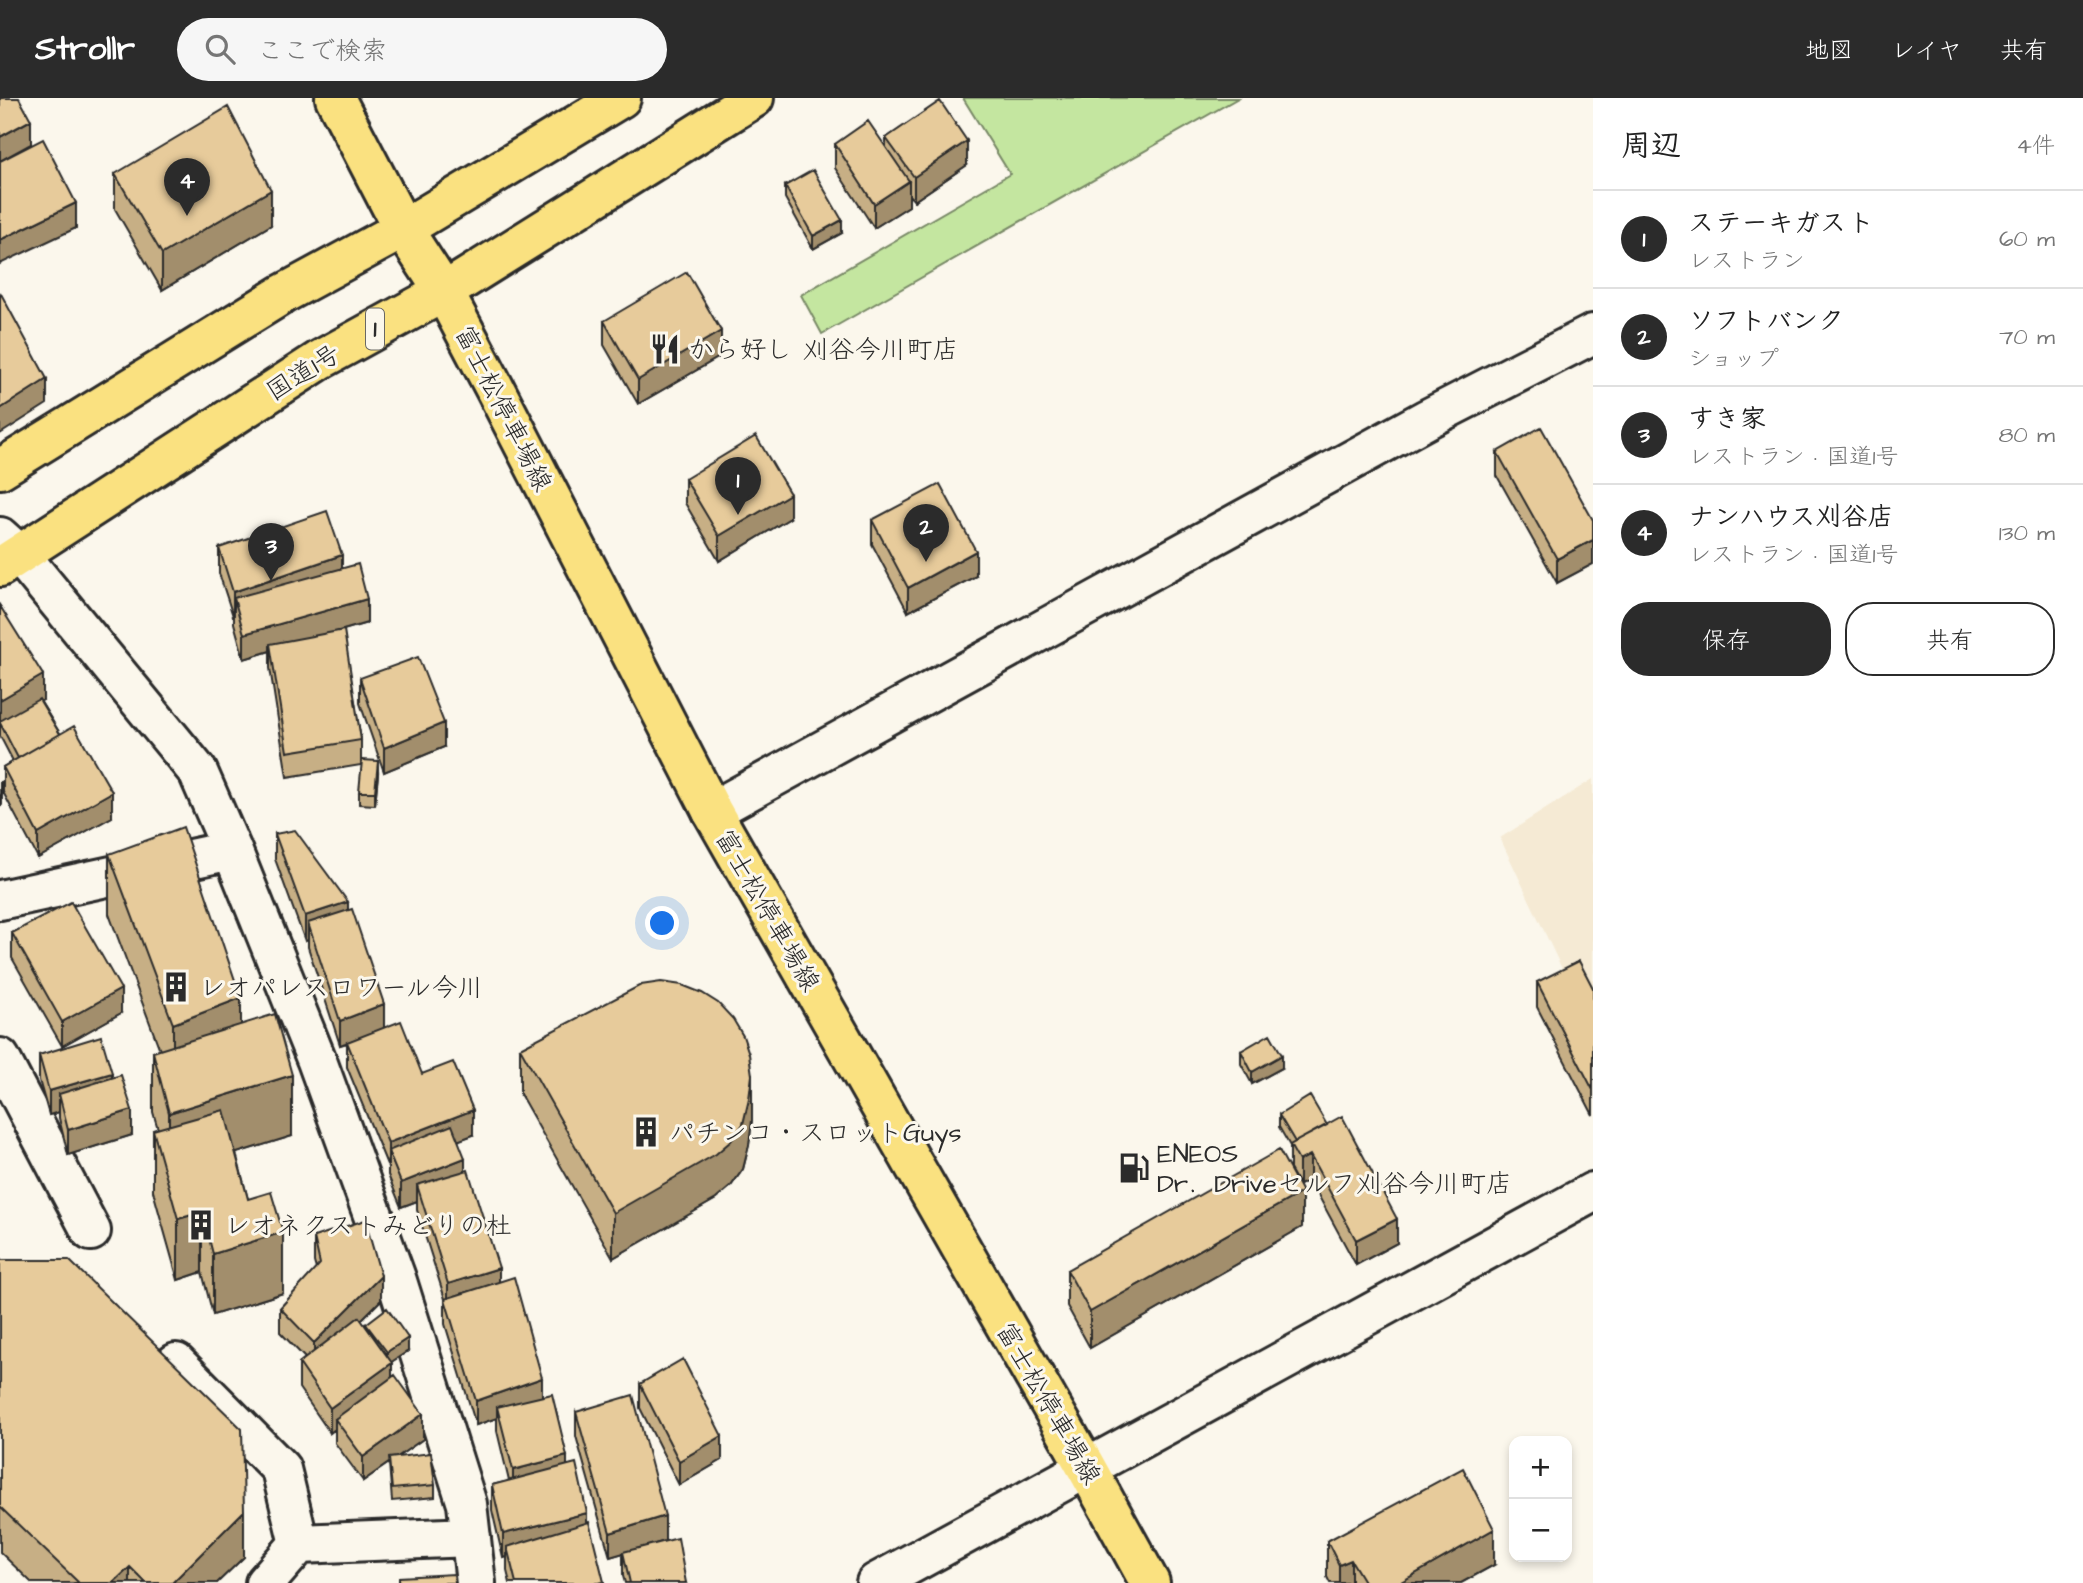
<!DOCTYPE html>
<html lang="ja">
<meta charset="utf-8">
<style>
body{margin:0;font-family:"Architects Daughter","Klee One",sans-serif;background:#f6f6f6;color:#222}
.controls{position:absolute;right:21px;bottom:21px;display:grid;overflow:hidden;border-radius:14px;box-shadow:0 4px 10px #0003}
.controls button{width:63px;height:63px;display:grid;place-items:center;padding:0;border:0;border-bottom:2px solid #e0e0e0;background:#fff;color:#222;font:35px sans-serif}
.you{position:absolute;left:663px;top:826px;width:24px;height:24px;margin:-18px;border:5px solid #fff;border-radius:50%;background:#1a73e8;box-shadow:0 0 0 10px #1a73e833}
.badge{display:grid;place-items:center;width:46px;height:46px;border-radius:50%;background:#2b2b2b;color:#fff;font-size:23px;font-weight:700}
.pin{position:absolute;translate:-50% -58px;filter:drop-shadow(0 2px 4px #0008)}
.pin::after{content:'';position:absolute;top:37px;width:24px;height:21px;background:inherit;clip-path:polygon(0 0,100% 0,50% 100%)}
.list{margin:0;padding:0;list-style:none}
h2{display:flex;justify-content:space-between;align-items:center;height:91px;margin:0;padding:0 28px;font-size:30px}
h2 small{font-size:23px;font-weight:400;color:#767676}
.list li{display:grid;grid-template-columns:46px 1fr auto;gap:21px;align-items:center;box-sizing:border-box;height:98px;padding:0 28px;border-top:2px solid #e0e0e0}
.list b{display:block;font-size:26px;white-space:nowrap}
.list p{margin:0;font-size:23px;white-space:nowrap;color:#767676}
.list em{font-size:23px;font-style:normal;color:#767676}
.actions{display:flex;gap:14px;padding:21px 28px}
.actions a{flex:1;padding:16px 0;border:2px solid #2b2b2b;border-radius:28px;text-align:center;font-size:24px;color:#2b2b2b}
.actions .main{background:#2b2b2b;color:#fff}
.icon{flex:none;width:38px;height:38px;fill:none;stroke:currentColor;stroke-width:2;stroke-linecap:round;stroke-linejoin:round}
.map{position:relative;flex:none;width:1593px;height:1485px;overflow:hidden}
header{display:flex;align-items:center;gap:42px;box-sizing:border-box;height:98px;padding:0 35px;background:#2b2b2b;color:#fff}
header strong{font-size:33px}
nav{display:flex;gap:38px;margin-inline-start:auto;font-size:24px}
.search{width:490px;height:63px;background:#f6f6f6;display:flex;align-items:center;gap:18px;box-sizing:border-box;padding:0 24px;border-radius:38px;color:#767676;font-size:26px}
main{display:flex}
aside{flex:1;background:#fff}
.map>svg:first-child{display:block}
.built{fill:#f5ead4}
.green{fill:#c4e6a0;stroke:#788866;stroke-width:2}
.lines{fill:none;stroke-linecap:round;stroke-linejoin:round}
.minor-casing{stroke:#2b2b2b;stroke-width:44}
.major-casing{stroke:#2b2b2b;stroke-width:44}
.highway-casing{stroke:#2b2b2b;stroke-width:44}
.minor{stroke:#fbf7ec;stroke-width:38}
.major{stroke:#fae180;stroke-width:38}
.highway{stroke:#fae180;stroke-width:38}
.wall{fill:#c7af85;stroke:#2b2b2b;stroke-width:2}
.shaded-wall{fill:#a28e6c;stroke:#2b2b2b;stroke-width:2}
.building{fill:#e7cb9b;stroke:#2b2b2b;stroke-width:2}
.labels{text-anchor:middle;stroke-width:6;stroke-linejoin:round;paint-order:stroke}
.shield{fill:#fbf7ec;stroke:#696865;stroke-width:2}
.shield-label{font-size:24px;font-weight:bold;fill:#2b2b2b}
.poi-label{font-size:26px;fill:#2b2b2b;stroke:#fbf7ec;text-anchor:start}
.street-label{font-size:26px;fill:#2b2b2b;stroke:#fbf7ec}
</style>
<header>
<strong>Strollr</strong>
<div class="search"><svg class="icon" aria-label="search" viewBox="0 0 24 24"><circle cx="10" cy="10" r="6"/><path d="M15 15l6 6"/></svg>ここで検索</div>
<nav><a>地図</a><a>レイヤ</a><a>共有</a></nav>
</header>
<main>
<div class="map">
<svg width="1593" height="1485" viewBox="0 0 1593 1485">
<rect width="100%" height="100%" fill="#fbf7ec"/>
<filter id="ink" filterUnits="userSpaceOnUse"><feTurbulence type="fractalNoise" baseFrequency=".0143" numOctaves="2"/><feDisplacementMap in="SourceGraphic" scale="14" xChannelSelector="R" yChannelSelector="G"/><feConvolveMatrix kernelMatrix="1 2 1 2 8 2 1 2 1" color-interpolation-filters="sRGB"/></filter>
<g filter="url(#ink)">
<!-- built -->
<path class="built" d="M1593 681V900L1563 873 1500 740Z"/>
<!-- green -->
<path class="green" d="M963 0H1238L822 236 801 197 1010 76Z"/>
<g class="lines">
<!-- minor casing -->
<g class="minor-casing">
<path id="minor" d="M0 439 20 457 198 674 232 752 0 802
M712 713 1427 321 1593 236
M232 752 317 963 396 1180 467 1406 476 1485
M0 960 91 1133
M176 1265 281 1371 299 1446 471 1439
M265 1485 299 1446
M876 1485 1593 1094"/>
</g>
<!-- major casing -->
<g class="major-casing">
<path id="major" d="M335 0 403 131 444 194 494 289 712 713 1086 1369 1150 1485"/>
</g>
<!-- highway casing -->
<g class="highway-casing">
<path id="highway" d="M0 371 283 196 403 131 621 0
M0 469 320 262 444 194 754 0"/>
</g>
<!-- minor -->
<use href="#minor" class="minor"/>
<!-- major -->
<use href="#major" class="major"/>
<!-- highway -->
<use href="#highway" class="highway"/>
</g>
<!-- wall -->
<path class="wall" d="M886 40 967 67 914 103 909 97V108L874 130 835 70V46L886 50Z
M115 76 271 127 162 192 115 111Z
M785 88 842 135 813 151 785 100Z
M604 223 721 258 638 306 604 247Z
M1497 354 1593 422V466L1557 485 1497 378Z
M685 381 790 420 719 463 685 405Z
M872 422 976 478 908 514 872 446Z
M219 450 342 470 367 525 343 532 361 642V667L287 679 270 570V553L244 561 234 525V518H233L219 475Z
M0 508 43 602 40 603 112 719 38 760 3 694V669L13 663 0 638Z
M360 580 444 649 384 674 360 605Z
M378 676 375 707 359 706V694Z
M275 736 348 812 384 930 473 1037 458 1042 465 1073 499 1184 542 1298 587 1424 604 1485H510L507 1473V1459L503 1460 492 1412V1387L509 1383 497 1333V1320L476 1327 445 1226V1201L417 1112V1103L401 1109 388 1077V1069L347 969V945L340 947 308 849V842L305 843 275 761Z
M109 756 241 926 292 1038 236 1055 248 1101 283 1195 213 1217 202 1174 178 1182 153 1093V1032L158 1031 153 1014V954L160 952 109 816Z
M12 835 121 915 62 948 12 860Z
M1537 884 1593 890V1017L1537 909Z
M520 950 752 1022 749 1047 743 1071 731 1088 716 1101 613 1160 520 996Z
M1241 953 1282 970 1252 986 1241 966Z
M39 957 112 980 132 1037 68 1057 59 1020V1014L49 1017 39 982Z
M1279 1017 1397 1145 1356 1167 1310 1082 1299 1087 1290 1071V1048L1279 1029Z
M1302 1129 1090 1250 1067 1208V1172Z
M314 1139 381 1202 361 1222 366 1230V1226L408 1253 391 1264 392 1280 423 1341 397 1359 435 1387V1399L392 1403 389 1365 363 1383 335 1345V1331L330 1335 299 1290V1265L305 1260 280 1234V1210L316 1171 314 1164Z
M0 1162 244 1459 217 1485H32L0 1454Z
M640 1286 722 1362 679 1387 640 1310Z
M576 1314 665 1443 686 1485H625L623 1478V1455L610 1459 576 1338Z
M1327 1443 1494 1467 1461 1485H1330L1327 1479Z"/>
<!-- shaded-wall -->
<path class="shaded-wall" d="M31 22V46L0 63V39Z
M967 43V67L914 103V79Z
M909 83V108L874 130V106Z
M271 92V127L162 192V156Z
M76 105V130L0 166V142Z
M842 122V135L813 151V138Z
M721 233V258L638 306V282Z
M47 281V306L0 336V311Z
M790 396V420L719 463V438Z
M1593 442V466L1557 485V461Z
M976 453V478L908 514V490Z
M342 457V482L234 500V518H233V494Z
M367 501V525L271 553 270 546V553L244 561V536Z
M43 577V602L0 626V602Z
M444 625V649L384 674V650Z
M378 663V676L375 707V694Z
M2 683V707L0 708V684Z
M112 694V719L38 760V736Z
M348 804V829L308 825V842L305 843V818Z
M121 891V915L62 948V924Z
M241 900V961L173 987V926Z
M384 906V931L340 947V923Z
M1282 957V970L1252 986V974Z
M112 975V1000L59 996V1014L49 1017V993Z
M292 977V1038L169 1076V1015Z
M752 977V1022L749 1047 743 1071 731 1088 716 1101 613 1160V1115Z
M132 1012V1037L68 1057V1032Z
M473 1012V1037L394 1067 388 1053V1070V1045Z
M1310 1057V1082L1299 1087V1063Z
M465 1060V1085L417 1087V1103L401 1109V1085Z
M1302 1094V1129L1090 1250V1214Z
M202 1114V1174L178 1182V1121Z
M1397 1121V1145L1356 1167V1142Z
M283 1134V1195L213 1217V1156Z
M499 1170V1194L448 1211V1186Z
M381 1178V1202L314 1269V1245Z
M408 1240V1253L387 1267V1254Z
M392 1265V1289L335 1321V1331L330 1335V1310Z
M542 1280V1305L497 1309V1320L476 1327V1303Z
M423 1316V1341L363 1383V1359Z
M722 1338V1362L679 1387V1363Z
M567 1358V1382L513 1396V1372Z
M244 1413V1459L217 1485H172Z
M587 1415V1439L507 1449V1459L503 1460V1436Z
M665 1418V1443L610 1459V1435Z
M1494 1431V1467L1461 1485H1399Z
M1351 1462V1485H1339V1467Z
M130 1469V1485H113Z"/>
<!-- building -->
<path class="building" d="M0 0H19L31 22 0 39Z
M940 3 967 43 914 79 886 40Z
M228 9 271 92 162 156 115 76Z
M868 23 909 83 874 106 835 46Z
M43 41 76 105 0 142V63Z
M813 72 842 122 813 138 785 88Z
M687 174 721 233 638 282 604 223Z
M0 194 47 281 0 311Z
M1541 329 1593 422V442L1557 461 1497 354Z
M756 338 790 396 719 438 685 381Z
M940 386 976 453 908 490 872 422Z
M327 413 342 457 233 494 219 450Z
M358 466 367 501 244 536 234 500Z
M0 508 43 577 0 602Z
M344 532 361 642 287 654 270 546Z
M418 559 444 625 384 650 360 580Z
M39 601 60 636 18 660 0 625V623Z
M74 628 112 694 38 736 3 669Z
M362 662 378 663 375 694H359Z
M183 729 241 900 173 926 109 756Z
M295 732 348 804 305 818 275 736Z
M71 804 121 891 62 924 12 835Z
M352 811 384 906 340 923 308 825Z
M1579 863 1593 890V992L1537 884Z
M661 884 682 887 702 895 718 905 733 921 743 938 749 956 752 977 749 1001 743 1026 731 1043 716 1056 613 1115 520 950 641 887Z
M275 916 292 977 169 1015 153 954Z
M401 923 422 976 453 964 473 1012 388 1045 347 944Z
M1270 936 1282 957 1252 974 1241 953Z
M101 938 112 975 49 993 39 957Z
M121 977 132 1012 68 1032 59 996Z
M1310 998 1327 1027 1295 1044 1279 1017Z
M224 1012 248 1101 271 1094 283 1134 213 1156 202 1114 178 1121 153 1032Z
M1342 1018 1397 1121 1356 1142 1310 1057 1299 1063 1290 1047Z
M452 1027 465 1060 401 1085 388 1053Z
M1279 1052 1302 1094 1090 1214 1067 1172Z
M468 1072 499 1170 448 1186 417 1087Z
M365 1122 381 1178 314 1245 280 1210 320 1166 314 1139Z
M0 1162H69L242 1331 244 1413 172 1485H146L130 1469 113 1485H79L0 1409Z
M514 1179 542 1280 476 1303 445 1201Z
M387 1210 408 1240 387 1254 366 1226Z
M359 1219 392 1265 330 1310 299 1265Z
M683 1261 722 1338 679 1363 640 1286Z
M395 1277 423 1316 363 1359 335 1321Z
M552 1296 567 1358 513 1372 497 1309Z
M633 1297 665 1418 610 1435 576 1314Z
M431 1355 435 1387 392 1391 389 1360Z
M576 1365 587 1415 503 1436 492 1387Z
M1463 1370 1494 1431 1399 1485H1365L1351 1462 1339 1467 1327 1443Z
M589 1424 604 1484 598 1485H516L507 1449Z
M678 1440 686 1485H630L623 1454Z
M454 1476 455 1485H399V1479Z"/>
</g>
<!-- icons -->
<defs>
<g id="restaurant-bare" transform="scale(2.415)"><path d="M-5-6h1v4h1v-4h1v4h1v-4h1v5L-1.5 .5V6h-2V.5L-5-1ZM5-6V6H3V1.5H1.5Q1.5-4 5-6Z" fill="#2b2b2b" stroke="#fbf7ec" stroke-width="2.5" paint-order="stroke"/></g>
<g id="building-bare" transform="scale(2.415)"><path d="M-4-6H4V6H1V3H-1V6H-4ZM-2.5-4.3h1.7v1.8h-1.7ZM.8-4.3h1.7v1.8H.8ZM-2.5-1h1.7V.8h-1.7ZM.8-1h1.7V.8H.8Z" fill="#2b2b2b" stroke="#fbf7ec" stroke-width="2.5" paint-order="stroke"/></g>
<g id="fuel-bare" transform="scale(2.415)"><path d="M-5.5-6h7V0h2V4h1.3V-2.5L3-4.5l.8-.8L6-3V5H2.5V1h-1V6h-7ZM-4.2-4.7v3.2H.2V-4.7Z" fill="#2b2b2b" stroke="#fbf7ec" stroke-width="2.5" paint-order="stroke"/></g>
</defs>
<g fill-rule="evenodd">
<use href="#restaurant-bare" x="665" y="251"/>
<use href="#building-bare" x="176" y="889"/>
<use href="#building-bare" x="646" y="1034"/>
<use href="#fuel-bare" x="1134" y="1070"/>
<use href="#building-bare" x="201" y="1127"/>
</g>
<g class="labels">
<!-- shield labels -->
<rect class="shield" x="366" y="210.5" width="18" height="41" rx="5"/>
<g class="shield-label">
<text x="375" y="239">1</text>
</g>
<!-- poi labels -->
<g class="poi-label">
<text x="688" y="260">から好し 刈谷今川町店</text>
<text x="199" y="898">レオパレスロワール今川</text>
<text x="669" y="1043">パチンコ・スロットGuys</text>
<text x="1157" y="1064">ENEOS<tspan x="1157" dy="30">Dr．Driveセルフ刈谷今川町店</tspan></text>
<text x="224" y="1136">レオネクストみどりの杜</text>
</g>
<!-- street labels -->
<g class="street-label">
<text transform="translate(303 274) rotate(-32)" y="9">国道1号</text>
<text transform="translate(504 310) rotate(63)" y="9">富士松停車場線</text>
<text transform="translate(768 812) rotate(60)" y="9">富士松停車場線</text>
<text transform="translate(1049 1305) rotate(60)" y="9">富士松停車場線</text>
</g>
</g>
</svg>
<div class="controls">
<button>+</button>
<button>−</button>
</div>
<div class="you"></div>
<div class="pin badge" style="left:738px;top:417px">1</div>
<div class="pin badge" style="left:926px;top:464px">2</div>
<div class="pin badge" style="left:271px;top:483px">3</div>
<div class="pin badge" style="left:187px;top:118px">4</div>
</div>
<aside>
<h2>周辺<small>4件</small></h2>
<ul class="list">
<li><span class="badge">1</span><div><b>ステーキガスト</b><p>レストラン</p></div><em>60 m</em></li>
<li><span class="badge">2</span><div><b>ソフトバンク</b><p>ショップ</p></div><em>70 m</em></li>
<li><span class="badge">3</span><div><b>すき家</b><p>レストラン · 国道1号</p></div><em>80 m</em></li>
<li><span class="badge">4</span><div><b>ナンハウス刈谷店</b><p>レストラン · 国道1号</p></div><em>130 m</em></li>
</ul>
<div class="actions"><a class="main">保存</a><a>共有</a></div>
</aside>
</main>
